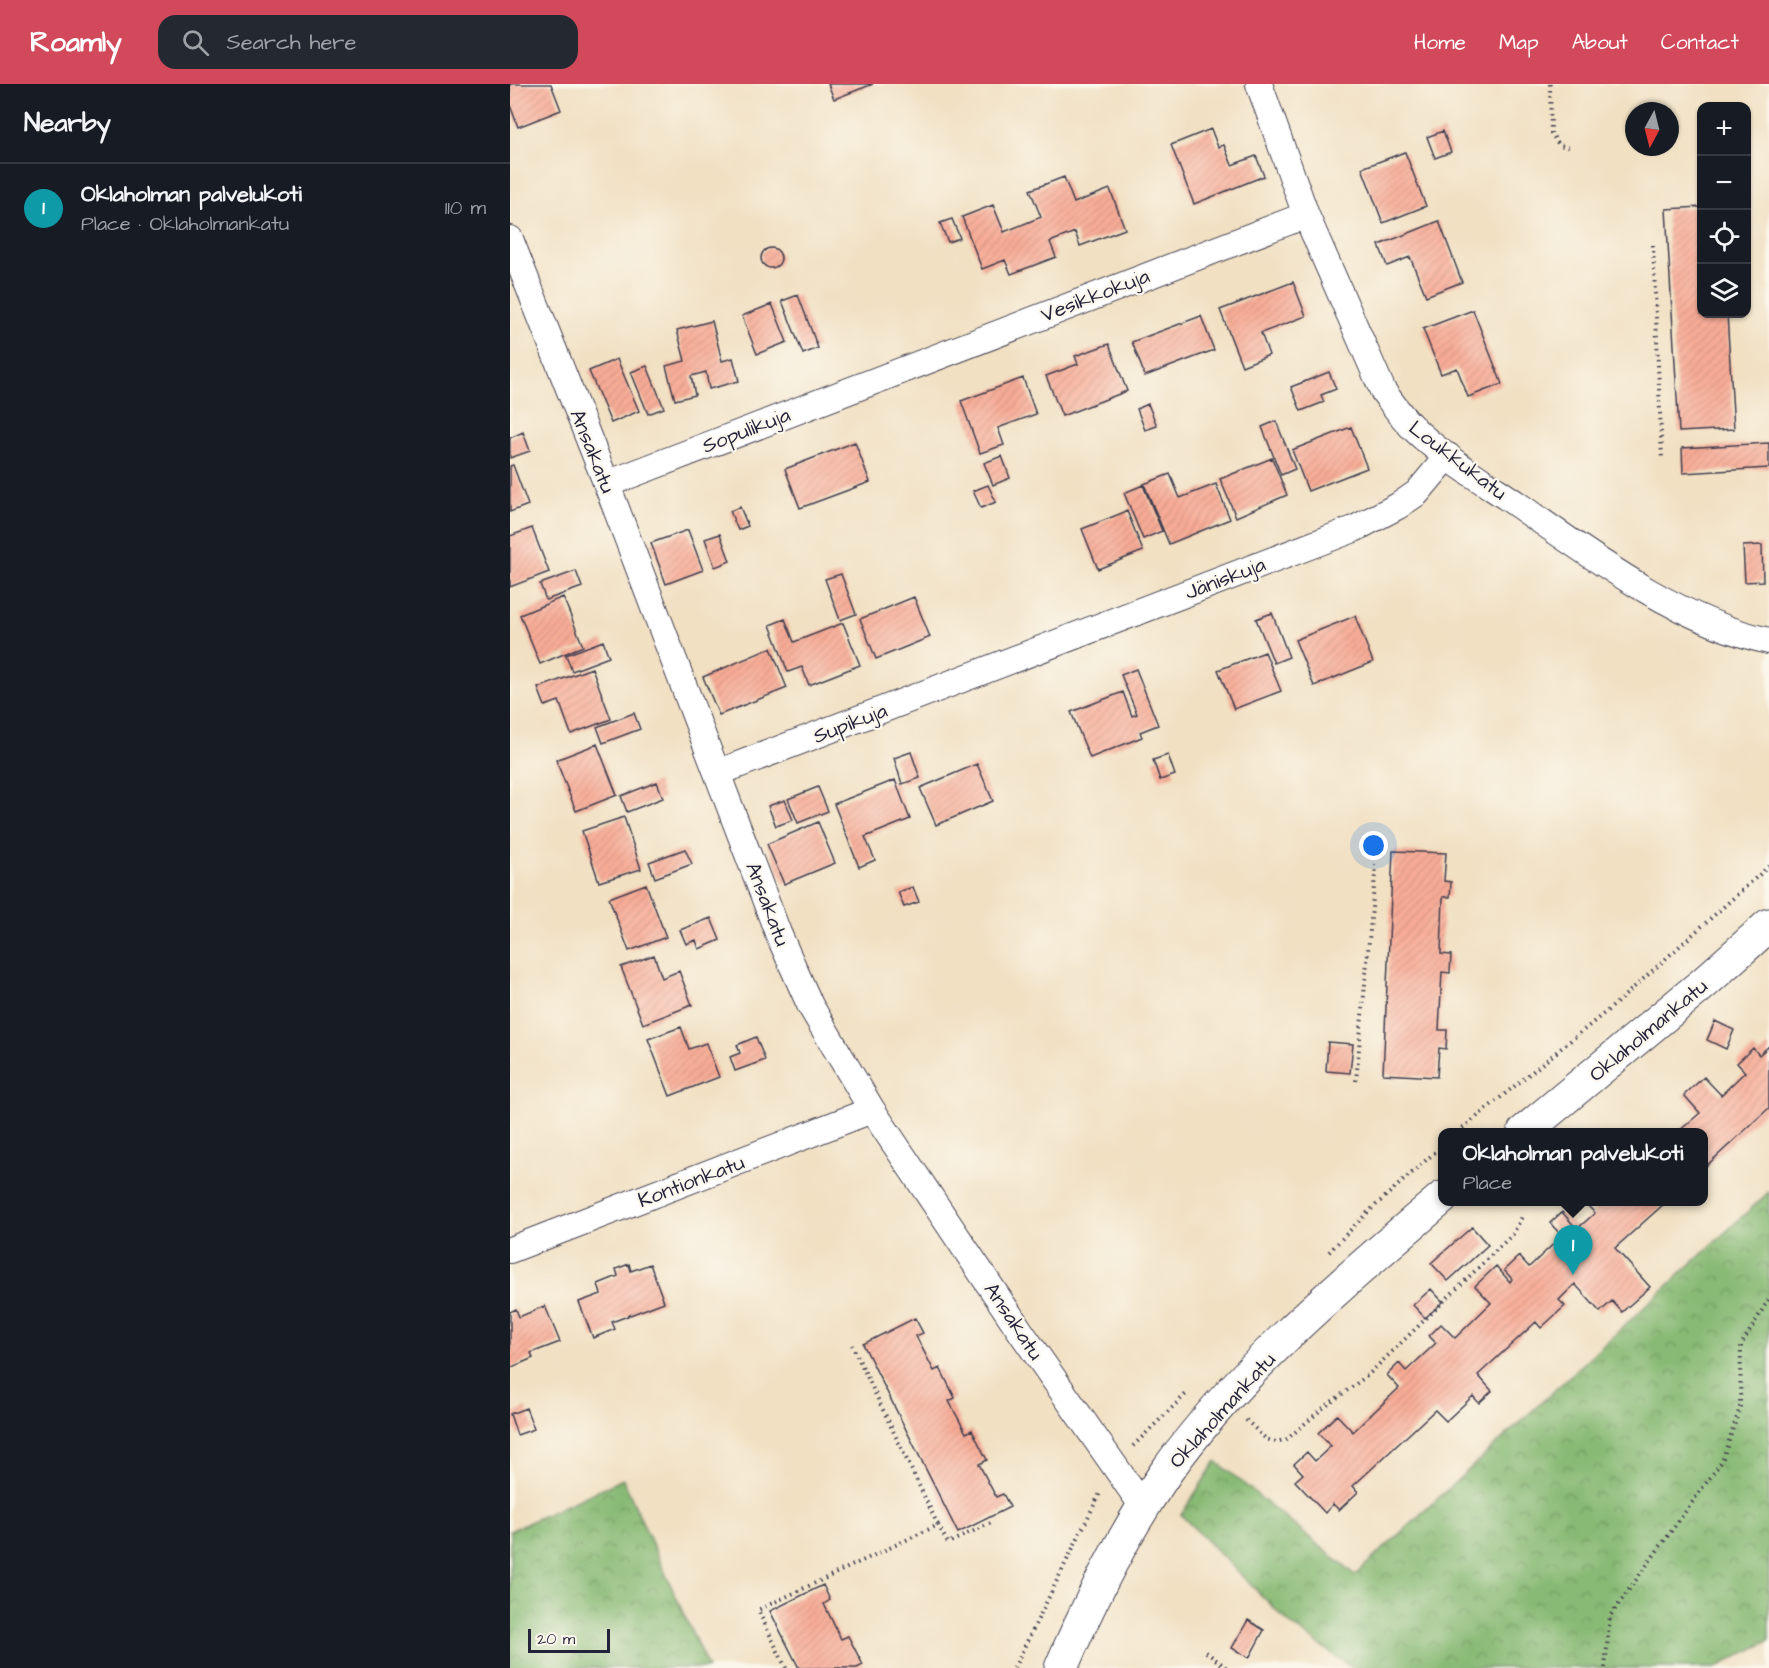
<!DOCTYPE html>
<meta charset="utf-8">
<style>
body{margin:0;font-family:"Architects Daughter",sans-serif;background:#242831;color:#f1f3f6}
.controls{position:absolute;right:18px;top:18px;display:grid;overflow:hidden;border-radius:12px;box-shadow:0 2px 4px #0004}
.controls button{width:54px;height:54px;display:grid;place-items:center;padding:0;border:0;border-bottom:2px solid #363941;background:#171b24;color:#f1f3f6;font:30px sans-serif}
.compass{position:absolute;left:1115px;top:18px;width:54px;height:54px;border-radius:50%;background:#171b24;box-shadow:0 2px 4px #0004;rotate:187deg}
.scale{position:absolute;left:18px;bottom:15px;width:82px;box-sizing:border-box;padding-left:6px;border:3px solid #22223b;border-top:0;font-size:16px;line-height:21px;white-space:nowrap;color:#22223b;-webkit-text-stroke:4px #fbf7ec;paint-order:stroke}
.you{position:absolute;left:864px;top:762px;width:21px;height:21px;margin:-15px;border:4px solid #fff;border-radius:50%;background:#1a73e8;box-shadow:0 0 0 9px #1a73e833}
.badge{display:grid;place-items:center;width:39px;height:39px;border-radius:50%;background:#d1495b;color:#fff;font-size:20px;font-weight:700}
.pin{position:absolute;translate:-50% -50px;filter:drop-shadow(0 2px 3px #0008)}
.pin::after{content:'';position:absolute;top:32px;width:21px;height:18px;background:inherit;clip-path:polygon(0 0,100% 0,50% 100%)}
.popup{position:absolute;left:928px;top:1044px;width:270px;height:78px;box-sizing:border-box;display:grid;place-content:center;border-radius:12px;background:#171b24;filter:drop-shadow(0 2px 4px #0005);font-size:20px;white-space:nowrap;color:#9ea1a6}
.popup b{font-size:22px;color:#f1f3f6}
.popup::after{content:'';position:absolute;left:50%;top:100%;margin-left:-12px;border:12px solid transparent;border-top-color:#171b24}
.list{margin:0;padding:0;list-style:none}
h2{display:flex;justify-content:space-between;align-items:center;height:78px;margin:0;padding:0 24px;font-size:26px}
h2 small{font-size:20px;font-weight:400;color:#9ea1a6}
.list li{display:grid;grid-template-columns:39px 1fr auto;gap:18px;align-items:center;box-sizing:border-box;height:90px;padding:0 24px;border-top:2px solid #363941}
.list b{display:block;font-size:22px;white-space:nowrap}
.list p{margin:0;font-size:20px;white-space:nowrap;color:#9ea1a6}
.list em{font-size:20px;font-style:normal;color:#9ea1a6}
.icon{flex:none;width:33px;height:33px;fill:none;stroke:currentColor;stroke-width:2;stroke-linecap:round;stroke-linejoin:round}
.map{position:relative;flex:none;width:1259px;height:1584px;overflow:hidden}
header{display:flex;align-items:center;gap:36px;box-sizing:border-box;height:84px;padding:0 30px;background:#d1495b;color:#fff}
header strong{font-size:28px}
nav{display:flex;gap:33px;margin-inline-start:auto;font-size:21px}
.search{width:420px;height:54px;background:#242831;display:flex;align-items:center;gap:15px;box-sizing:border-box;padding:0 21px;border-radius:18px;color:#9ea1a6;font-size:22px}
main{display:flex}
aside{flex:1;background:#171b24}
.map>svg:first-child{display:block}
.forest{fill:url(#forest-crowns);stroke:#556e58;stroke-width:1.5}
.building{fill:url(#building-hatch)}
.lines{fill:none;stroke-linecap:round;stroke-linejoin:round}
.street-casing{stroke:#413e4f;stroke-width:28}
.secondary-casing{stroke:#413e4f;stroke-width:35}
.path{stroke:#413e4f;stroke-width:4;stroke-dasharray:1.5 4.5;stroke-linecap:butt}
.street{stroke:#fff;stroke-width:26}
.secondary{stroke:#fff;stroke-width:33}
.labels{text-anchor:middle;stroke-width:4.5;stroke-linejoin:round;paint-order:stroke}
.street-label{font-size:21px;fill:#22223b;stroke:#fbf7ec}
</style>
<header>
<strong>Roamly</strong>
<div class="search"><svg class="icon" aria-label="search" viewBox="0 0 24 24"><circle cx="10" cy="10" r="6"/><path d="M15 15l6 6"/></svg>Search here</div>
<nav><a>Home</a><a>Map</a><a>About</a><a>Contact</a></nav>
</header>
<main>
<aside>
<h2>Nearby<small></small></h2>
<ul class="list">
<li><span class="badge" style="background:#0f9aa8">1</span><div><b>Oklaholman palvelukoti</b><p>Place · Oklaholmankatu</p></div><em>110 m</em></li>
</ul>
</aside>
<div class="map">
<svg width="1259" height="1584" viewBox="0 0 1259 1584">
<defs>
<pattern id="forest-crowns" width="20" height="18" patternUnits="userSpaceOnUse" patternTransform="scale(1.5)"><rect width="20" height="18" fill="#88ba74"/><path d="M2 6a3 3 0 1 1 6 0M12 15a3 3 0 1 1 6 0" fill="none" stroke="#6f9760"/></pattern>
<pattern id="building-hatch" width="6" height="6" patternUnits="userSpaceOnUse" patternTransform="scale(1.5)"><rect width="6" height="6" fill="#f8ac96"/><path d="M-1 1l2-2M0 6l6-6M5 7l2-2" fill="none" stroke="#d49482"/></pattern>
</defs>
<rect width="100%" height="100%" fill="#fbf7ec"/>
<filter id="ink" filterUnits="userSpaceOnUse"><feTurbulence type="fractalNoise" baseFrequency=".0167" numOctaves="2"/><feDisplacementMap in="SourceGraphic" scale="12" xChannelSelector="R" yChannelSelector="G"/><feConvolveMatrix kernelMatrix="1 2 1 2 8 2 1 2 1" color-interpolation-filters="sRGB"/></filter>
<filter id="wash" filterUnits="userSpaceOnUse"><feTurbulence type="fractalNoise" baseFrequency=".008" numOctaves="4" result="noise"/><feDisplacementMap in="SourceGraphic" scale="24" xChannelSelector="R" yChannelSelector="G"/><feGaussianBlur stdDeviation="1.35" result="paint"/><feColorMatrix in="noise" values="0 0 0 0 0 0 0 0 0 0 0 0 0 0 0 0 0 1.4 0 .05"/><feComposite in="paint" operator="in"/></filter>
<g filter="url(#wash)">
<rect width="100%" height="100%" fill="#f1e0c2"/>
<!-- forest -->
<path class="forest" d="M1259 1108V1557L1205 1584H842L779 1539 671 1431 706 1377 845 1491Z
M113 1395 198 1584H0V1447Z"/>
<g id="blocks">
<!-- building -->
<path class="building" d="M0 0H41L51 26 8 43 0 21Z
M318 0H363L324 15Z
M701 45 708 63 714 61 722 81 746 72 754 92 684 120 661 61Z
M933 47 941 68 925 74 917 53Z
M895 68 916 122 873 139 852 84Z
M554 93 564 119 600 105 615 145 570 162 565 148 540 158 546 173 501 190 495 176 472 185 452 133 483 121 494 148 531 133 520 106Z
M1191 123V230H1217L1224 345 1169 348 1156 125Z
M442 135 450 154 438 158 430 139Z
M929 137 952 198 916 212 900 173 877 182 869 161Z
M251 174a10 10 0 1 1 20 0a10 10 0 1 1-20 0Z
M783 198 796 232 751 249 759 271 732 282 710 226Z
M288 211 308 264 293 270 272 217Z
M262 220 277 258 247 270 232 232Z
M963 226 992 300 958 313 947 284 931 290 913 245Z
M691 232 704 266 635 292 622 258Z
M202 237 212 277 223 274 229 297 199 305 196 288 181 292 185 311 165 316 156 282 175 277 167 246Z
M599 260 617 307 552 332 536 292 568 280 565 272Z
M107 275 129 327 101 339 79 287Z
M137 282 154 324 138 330 121 288Z
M819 288 826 305 811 311 814 318 791 327 781 303Z
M513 294 526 330 488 344 494 361 470 369 451 317Z
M638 320 647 342 635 346 627 325Z
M766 337 785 385 771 391 752 343Z
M841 343 857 384 798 407 782 366Z
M13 348 20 367 0 374V354Z
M345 358 360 398 290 424 275 385Z
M1259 359V384L1173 389 1172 364Z
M492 372 500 394 483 401 474 379Z
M762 374 777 411 726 433 710 395Z
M3 381 18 421 0 428V382Z
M660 390 670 414 706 400 720 435 659 460 634 400Z
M478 401 486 418 471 424 463 407Z
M633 401 652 447 633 455 614 409Z
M230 423 238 442 228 446 220 427Z
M617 427 633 467 588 485 572 445Z
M22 444 39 488 0 503V452Z
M178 446 193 486 156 500 141 459Z
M210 450 220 477 205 483 195 455Z
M1252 461 1253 497 1235 498 1233 462Z
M66 487 72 503 36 516 30 500Z
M331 490 346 530 330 536 315 495Z
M53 513 73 562 30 580 10 531Z
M404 513 420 553 366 575 350 535Z
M762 529 779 573 764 579 746 535Z
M845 532 863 578 804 602 785 556Z
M275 535 284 558 333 539 350 581 299 601 292 583 278 588 260 541Z
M93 557 99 573 62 587 56 571Z
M261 564 277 604 209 631 193 593Z
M755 568 771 607 724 625 708 586Z
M82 584 101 635 61 650 49 617 35 622 28 604Z
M626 585 648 641 630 648 632 653 580 674 561 628 613 608 622 632 627 630 611 591Z
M124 629 130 645 93 659 87 643Z
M87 660 107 711 66 727 46 676Z
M401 668 410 694 392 700 384 674Z
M658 671 665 691 650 696 643 676Z
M467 680 483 717 426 741 410 704Z
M385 696 400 735 355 753 365 776 349 783 324 720Z
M147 698 153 714 117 728 111 712Z
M308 703 318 727 288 739 278 715Z
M275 716 283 736 266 742 258 722Z
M114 733 131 785 89 798 72 747Z
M308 738 325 779 274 800 257 760Z
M175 765 182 780 145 794 139 778Z
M883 767 936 769 934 797 941 798 940 813H933L931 870 941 871 940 889 932 888 929 946H937L936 965 929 964 927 993 873 990Z
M136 800 156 853 119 867 99 814Z
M403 803 409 818 394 823 388 808Z
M201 834 210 856 189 865 186 856 176 860 170 846Z
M144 871 152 894 169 887 182 921 133 940 111 883Z
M1205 937 1224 946 1216 965 1197 956Z
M171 943 179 965 196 959 209 993 160 1012 138 955Z
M246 953 255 976 225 987 220 973 230 969 227 961Z
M818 958 843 960 840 989 816 987Z
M1259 962V1024L1194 1084V1048H1168L1190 1029 1174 1011 1194 993 1211 1011 1235 988 1227 979 1243 964 1249 971Z
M1085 1118H1156L1105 1164 1140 1203 1112 1228 1102 1217 1090 1228 1065 1200 1049 1216 1055 1222 1031 1244 1026 1238 968 1291 982 1307 969 1319 963 1312 936 1337 925 1326 843 1402 848 1408 829 1426 823 1420 815 1429 785 1397 793 1390 784 1380 797 1368 805 1377 821 1362 808 1349 827 1331 843 1348 889 1304 877 1291 889 1279 896 1287 926 1259 919 1252 931 1240 945 1254 981 1219 965 1202 986 1182 1000 1198 1002 1195 994 1186 1009 1172 1019 1183 1052 1152 1040 1139 1052 1128 1067 1145 1085 1129 1079 1123Z
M962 1143 978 1161 938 1197 921 1179Z
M119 1180 121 1187 140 1180 154 1218 102 1238 105 1245 83 1254 69 1218 91 1210 88 1200 108 1192 106 1185Z
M921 1205 933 1218 915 1234 903 1221Z
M35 1222 50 1258 21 1269 23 1274 0 1284V1228L6 1225 9 1233Z
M405 1234 413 1249 406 1252 424 1287 430 1284 445 1314 439 1317 456 1349 462 1346 477 1376 469 1380 486 1413 493 1410 500 1423 448 1449 353 1260Z
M16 1324 24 1345 7 1351 0 1330Z
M313 1501 320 1516 314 1520 331 1555 338 1552 353 1581 347 1584H289L260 1527Z
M738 1536 754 1546 739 1574 722 1564Z"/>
</g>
</g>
<g filter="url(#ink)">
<use href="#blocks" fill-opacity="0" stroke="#413e4f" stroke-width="1.5"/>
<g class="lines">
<!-- street casing -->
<g class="street-casing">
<path id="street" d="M749 0 796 131 873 307C882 319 890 331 901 342 932 373 972 396 1008 421 1081 472 1170 538 1259 557
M0 155 99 406 268 849 300 921 362 1026 513 1251 634 1424
M97 400 796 131
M207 689 844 445 888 422 907 409 938 372
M0 1166 362 1026"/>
</g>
<!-- secondary casing -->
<g class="secondary-casing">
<path id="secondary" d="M1014 1048 1194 899 1259 841
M551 1584C580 1516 614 1449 656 1388 730 1284 836 1196 932 1114"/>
</g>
<!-- path -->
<path class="path" d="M1040 0 1041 49 1049 61 1063 64
M1143 161 1152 375
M846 997 866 781
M948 1048 1102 923 1259 782
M819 1168 856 1130 932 1062
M736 1336 756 1355 766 1358 777 1355 812 1325 858 1291 1003 1150 1012 1133
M623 1362 677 1309
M428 1441 438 1459 481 1439
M696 1568 717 1584
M276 1584 248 1526 428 1441 342 1261
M504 1584 591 1407
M1095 1584 1100 1532 1212 1377 1230 1324 1231 1261 1259 1215"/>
<!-- street -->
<use href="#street" class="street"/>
<!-- secondary -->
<use href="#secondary" class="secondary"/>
</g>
</g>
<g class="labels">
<!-- street labels -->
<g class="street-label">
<text transform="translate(585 211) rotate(-21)" y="7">Vesikkokuja</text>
<text transform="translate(236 346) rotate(-21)" y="7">Sopulikuja</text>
<text transform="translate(83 367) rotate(68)" y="7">Ansakatu</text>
<text transform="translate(948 376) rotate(37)" y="7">Loukkukatu</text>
<text transform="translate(715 494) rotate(-21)" y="7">Jäniskuja</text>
<text transform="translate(340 639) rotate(-21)" y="7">Supikuja</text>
<text transform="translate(258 820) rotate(69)" y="7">Ansakatu</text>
<text transform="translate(1138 946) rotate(-40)" y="7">Oklaholmankatu</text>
<text transform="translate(181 1097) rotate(-21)" y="7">Kontionkatu</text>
<text transform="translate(504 1237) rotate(56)" y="7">Ansakatu</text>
<text transform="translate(712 1326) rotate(-48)" y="7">Oklaholmankatu</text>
</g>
</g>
</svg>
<div class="controls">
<button>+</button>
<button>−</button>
<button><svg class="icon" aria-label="locate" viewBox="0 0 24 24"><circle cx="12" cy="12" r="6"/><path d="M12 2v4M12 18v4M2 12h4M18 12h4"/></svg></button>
<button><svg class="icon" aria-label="layers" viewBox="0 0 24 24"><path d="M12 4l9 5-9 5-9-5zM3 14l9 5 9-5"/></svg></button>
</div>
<svg class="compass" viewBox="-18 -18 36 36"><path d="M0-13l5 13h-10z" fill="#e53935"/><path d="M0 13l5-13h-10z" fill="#9ea1a6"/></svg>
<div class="scale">20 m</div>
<div class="you"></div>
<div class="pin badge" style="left:1063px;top:1191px;background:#0f9aa8">1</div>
<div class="popup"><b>Oklaholman palvelukoti</b>Place</div>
</div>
</main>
